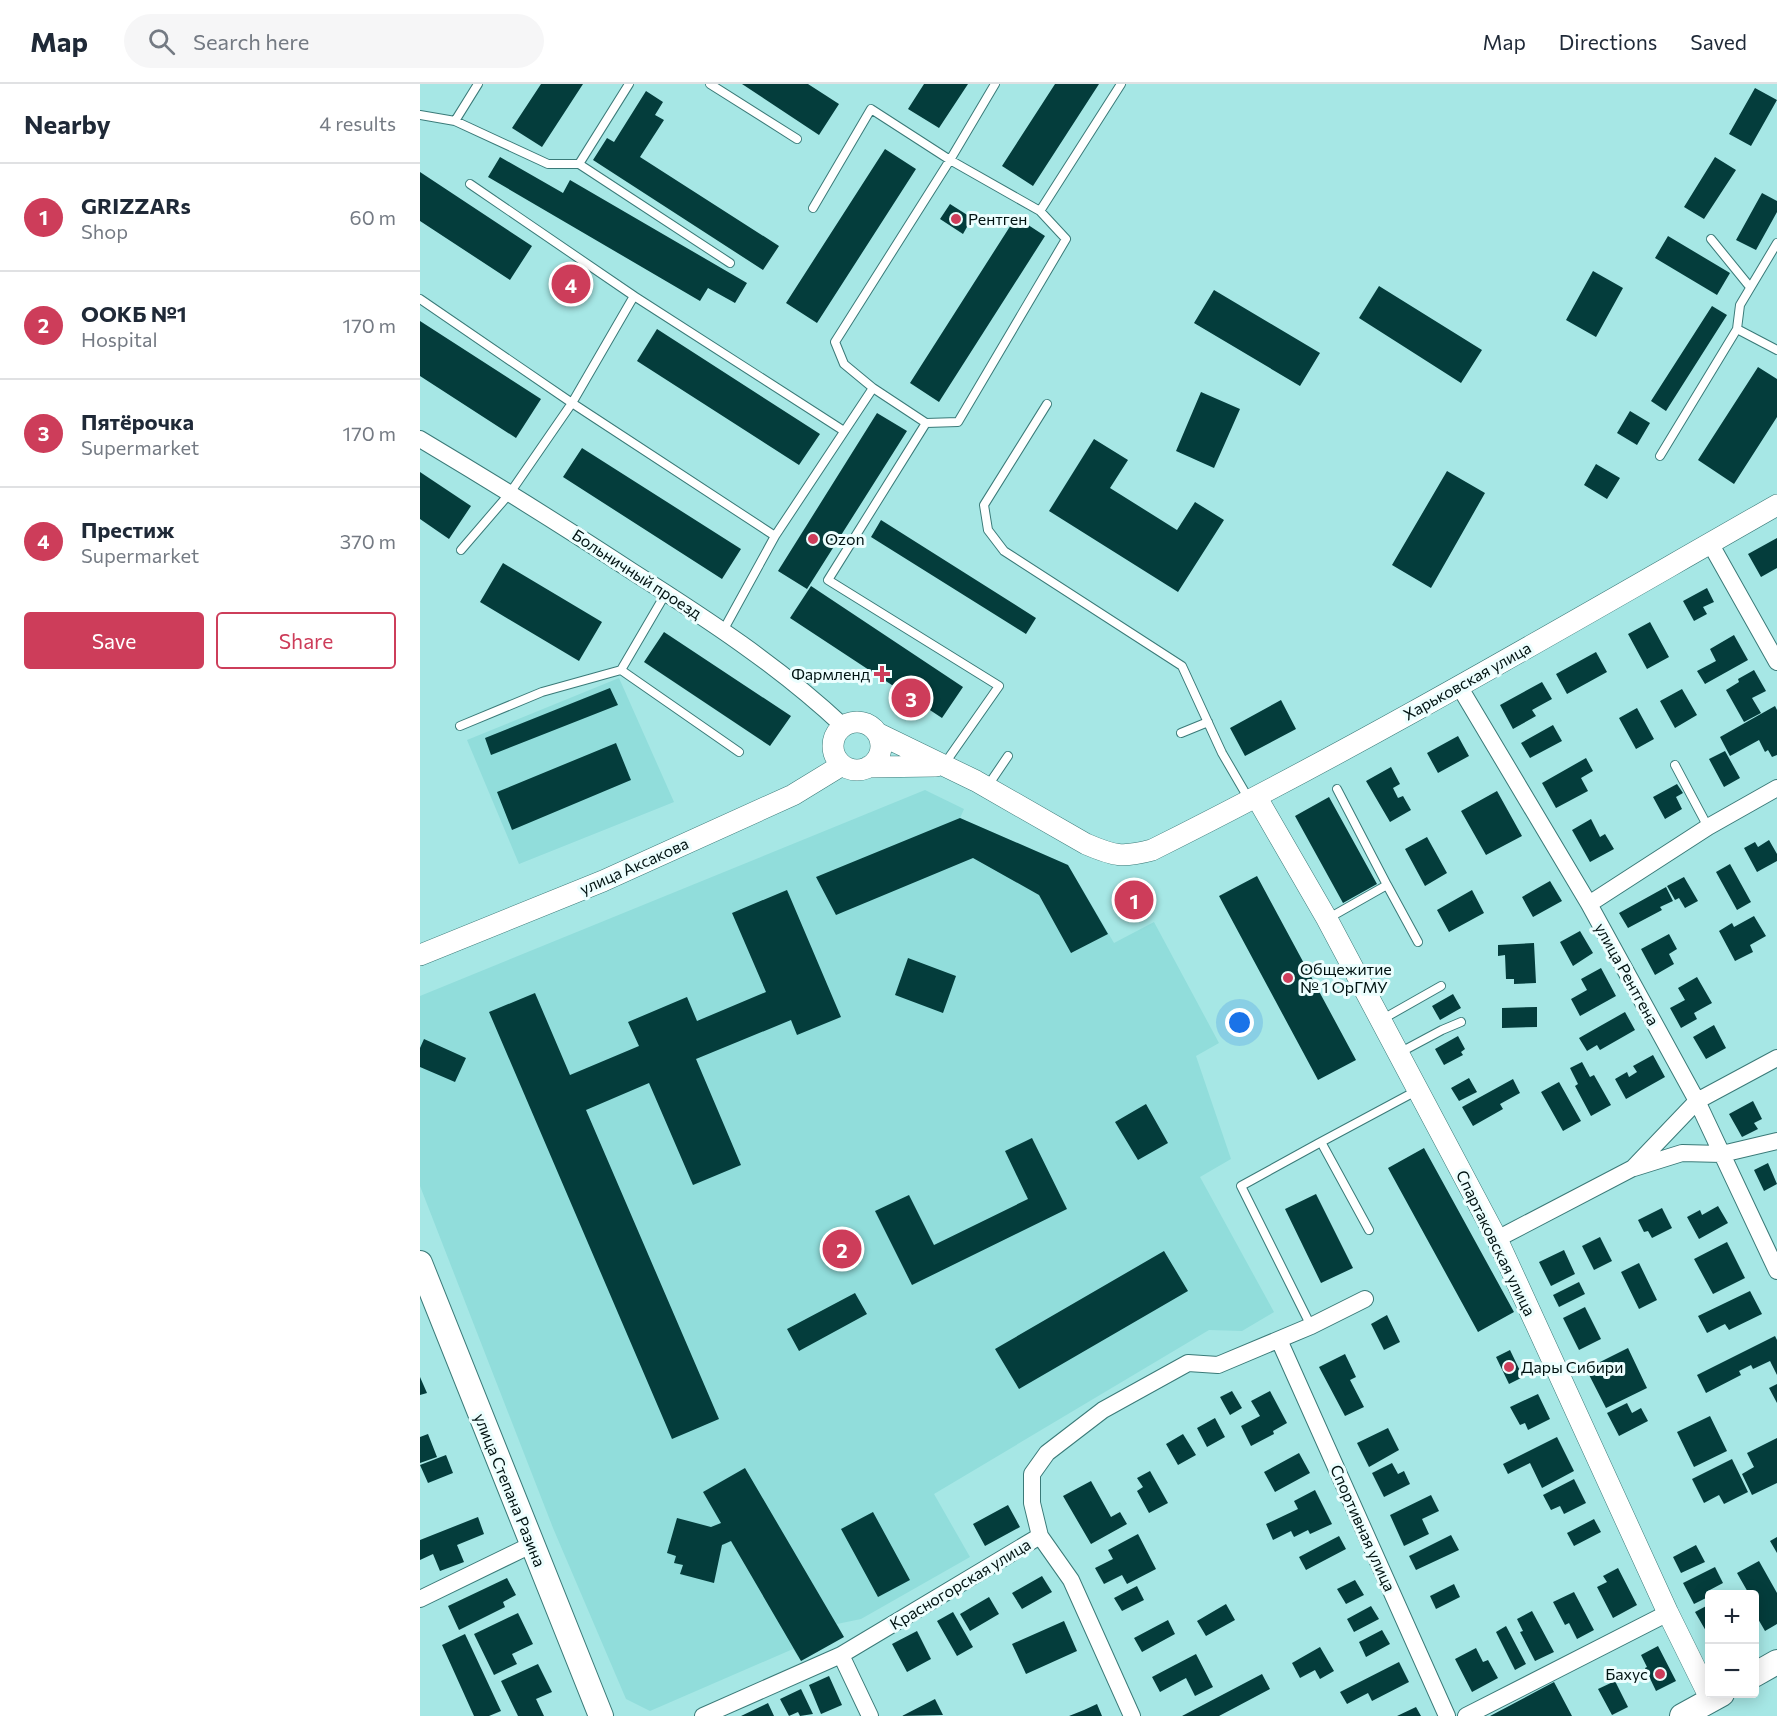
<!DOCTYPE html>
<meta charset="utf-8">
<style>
body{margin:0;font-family:Commissioner,sans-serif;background:#f6f6f7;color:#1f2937}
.controls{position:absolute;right:18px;bottom:18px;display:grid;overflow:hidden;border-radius:6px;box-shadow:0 3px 15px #0003}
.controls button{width:54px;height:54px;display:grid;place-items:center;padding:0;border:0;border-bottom:2px solid #e0e1e3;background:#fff;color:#1f2937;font:30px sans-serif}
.you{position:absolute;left:820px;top:939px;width:21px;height:21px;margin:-15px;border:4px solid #fff;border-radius:50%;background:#1a73e8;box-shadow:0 0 0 9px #1a73e833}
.badge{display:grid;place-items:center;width:39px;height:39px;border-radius:50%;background:#cd3d5a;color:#fff;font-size:20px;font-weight:700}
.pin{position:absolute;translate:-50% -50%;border:3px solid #fff;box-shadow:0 2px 6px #0006}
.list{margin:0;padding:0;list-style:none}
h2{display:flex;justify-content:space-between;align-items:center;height:78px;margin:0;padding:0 24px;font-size:26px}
h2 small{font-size:20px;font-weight:400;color:#747a83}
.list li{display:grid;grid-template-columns:39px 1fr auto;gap:18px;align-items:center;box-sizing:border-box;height:108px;padding:0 24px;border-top:2px solid #e0e1e3}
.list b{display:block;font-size:22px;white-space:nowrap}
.list p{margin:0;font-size:20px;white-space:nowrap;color:#747a83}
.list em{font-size:20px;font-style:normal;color:#747a83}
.actions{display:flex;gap:12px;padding:18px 24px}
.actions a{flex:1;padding:14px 0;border:2px solid #cd3d5a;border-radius:6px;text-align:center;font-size:21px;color:#cd3d5a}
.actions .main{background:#cd3d5a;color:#fff}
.icon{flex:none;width:33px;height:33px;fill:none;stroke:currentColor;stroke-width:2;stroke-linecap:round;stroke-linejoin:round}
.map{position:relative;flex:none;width:1357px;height:1632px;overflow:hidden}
header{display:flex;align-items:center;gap:36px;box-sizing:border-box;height:84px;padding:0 30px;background:#fff;border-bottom:2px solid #e0e1e3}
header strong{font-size:28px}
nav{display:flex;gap:33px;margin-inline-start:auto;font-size:21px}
.search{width:420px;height:54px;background:#f6f6f7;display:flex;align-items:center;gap:15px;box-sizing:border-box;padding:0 21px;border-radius:33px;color:#747a83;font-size:22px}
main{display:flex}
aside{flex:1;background:#fff}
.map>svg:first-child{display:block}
.built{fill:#91dddb}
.building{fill:#043d3c}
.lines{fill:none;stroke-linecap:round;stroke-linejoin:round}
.service-casing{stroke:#3a7a78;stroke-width:10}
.minor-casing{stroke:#3a7a78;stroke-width:18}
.tertiary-casing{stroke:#3a7a78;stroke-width:22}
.secondary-casing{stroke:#3a7a78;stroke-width:26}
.service{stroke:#fff;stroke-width:8}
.minor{stroke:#fff;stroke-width:16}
.tertiary{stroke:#fff;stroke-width:21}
.secondary{stroke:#fff;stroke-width:24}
.poi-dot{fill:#cd3d5a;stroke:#ecfefe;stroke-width:2}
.labels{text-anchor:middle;stroke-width:6;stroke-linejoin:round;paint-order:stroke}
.poi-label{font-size:16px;fill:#001211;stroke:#ecfefe;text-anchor:start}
.street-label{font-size:16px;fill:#001211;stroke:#ecfefe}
</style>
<header>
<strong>Map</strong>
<div class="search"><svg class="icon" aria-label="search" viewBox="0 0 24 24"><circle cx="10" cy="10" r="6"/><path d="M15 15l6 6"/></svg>Search here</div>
<nav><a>Map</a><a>Directions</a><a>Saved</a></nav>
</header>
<main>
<aside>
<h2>Nearby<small>4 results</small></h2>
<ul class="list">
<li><span class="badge">1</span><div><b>GRIZZARs</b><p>Shop</p></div><em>60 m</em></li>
<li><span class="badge">2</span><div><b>ООКБ №1</b><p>Hospital</p></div><em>170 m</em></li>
<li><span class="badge">3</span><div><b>Пятёрочка</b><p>Supermarket</p></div><em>170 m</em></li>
<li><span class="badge">4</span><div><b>Престиж</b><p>Supermarket</p></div><em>370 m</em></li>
</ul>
<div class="actions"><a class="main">Save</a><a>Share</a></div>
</aside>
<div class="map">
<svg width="1357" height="1632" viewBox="0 0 1357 1632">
<rect width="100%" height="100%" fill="#a6e7e5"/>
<!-- built -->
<path class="built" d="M199 594 254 718 99 780 47 656Z
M505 706 544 725 540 734 648 781 694 859 734 838 799 959 776 972 811 1075 780 1093 854 1228 822 1247 789 1246 514 1410 550 1473 441 1535 417 1540 424 1553 381 1577 373 1565 230 1627 206 1615 133 1444 0 1102V912Z"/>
<!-- building -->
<path class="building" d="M121 0H163L122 63 92 44Z
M322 0H388L419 20 399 51Z
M504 0H548L519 44 488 25Z
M635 0H679L613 102 582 82Z
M1335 4 1357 16 1331 62 1309 50Z
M226 7 243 18 235 31 244 36 220 73 359 162 343 186 173 76 187 54 194 58Z
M465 65 496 85 397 239 366 219Z
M80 73 143 109 150 96 327 199 315 219 288 204 280 217 68 93Z
M1295 73 1316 86 1284 135 1264 123Z
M0 88 112 162 90 196 0 137Z
M1342 109 1357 117V128L1336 166 1316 156Z
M530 120 552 134 543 150 520 135Z
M596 133 625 152 519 318 490 299Z
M1248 152 1310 189 1297 211 1235 174Z
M1173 187 1203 204 1176 253 1146 236Z
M959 202 1062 266 1041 299 939 234Z
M794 206 900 269 880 302 774 239Z
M1292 222 1307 231 1246 327 1231 317Z
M0 237 121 315 96 354 0 292Z
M237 245 400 350 379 381 217 277Z
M1338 283 1357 295V333L1314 400 1278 376Z
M781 308 820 325 794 384 756 367Z
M1210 327 1230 339 1217 361 1197 349Z
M457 329 487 347 387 505 358 487Z
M674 355 708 376 690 404 757 446 775 418 804 436 758 508 629 427Z
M162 364 321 465 302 495 143 393Z
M1176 380 1200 394 1187 415 1164 401Z
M1027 387 1065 409 1011 504 972 481Z
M0 388 51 422 29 455 0 435Z
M461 436 616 534 606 550 451 453Z
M1357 454V484L1341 493 1328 470Z
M83 479 182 538 159 577 60 518Z
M391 502 543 603 522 634 370 534Z
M1287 504 1294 518 1283 523 1287 530 1274 537 1263 517Z
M1230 538 1249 573 1227 585 1208 550Z
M244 548 371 632 350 662 224 578Z
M1314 551 1328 576 1285 600 1277 587 1296 577 1290 565Z
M1176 568 1187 588 1147 610 1136 590Z
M1334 586 1346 607 1332 614 1341 629 1324 638 1306 606 1319 598 1318 595Z
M1122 598 1132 615 1112 626 1116 632 1093 645 1080 621Z
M190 604 198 621 71 671 65 654Z
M1262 605 1277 631 1255 644 1240 617Z
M861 616 876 645 825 672 810 644Z
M1355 622 1357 626V671L1352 673 1348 666 1345 668 1339 656 1310 672 1300 653Z
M1217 624 1234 655 1216 665 1199 634Z
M1133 641 1142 657 1110 674 1101 659Z
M1038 652 1049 672 1018 689 1007 669Z
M196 659 211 696 92 746 77 708Z
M1305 667 1320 694 1304 703 1289 675Z
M1166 674 1173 687 1161 694 1168 707 1136 724 1122 699Z
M971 683 980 700 973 704 978 714 983 712 991 726 970 738 946 697Z
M1257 700 1263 709 1256 713 1262 725 1245 735 1233 713Z
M1077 707 1102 752 1066 771 1041 727Z
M909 713 957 800 923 819 875 732Z
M540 734 648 781 688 850 651 869 619 811 553 774 416 831 396 793Z
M1171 735 1180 753 1185 750 1194 765 1170 778 1152 746Z
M1007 753 1027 789 1005 802 985 765Z
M1349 756 1357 770V777L1337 788 1324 764 1335 758 1338 763Z
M1310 780 1331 818 1317 826 1296 788Z
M837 792 936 976 898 996 799 812Z
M1264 793 1278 817 1265 824 1259 814 1255 816 1247 802Z
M1130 797 1142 817 1113 833 1102 813Z
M1246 803 1253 817 1240 823 1242 826 1208 844 1199 829Z
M367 806 421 933 377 951 371 936 276 975 321 1081 273 1101 229 999 166 1026 299 1335 252 1355 69 928 115 909 150 991 219 962 208 938 267 913 277 937 346 908 312 829Z
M1052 806 1064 829 1029 848 1017 826Z
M1334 832 1346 852 1330 861 1333 868 1315 877 1299 847 1312 839 1314 843Z
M1160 847 1173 869 1153 882 1140 858Z
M1249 850 1257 865 1249 870 1254 880 1235 891 1221 865Z
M1114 859 1116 899 1094 900V895H1086L1085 871 1078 872V861Z
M488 874 536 892 523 929 475 911Z
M1181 884 1196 912 1160 932 1151 915 1167 906 1161 895Z
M1277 893 1292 919 1274 929 1277 935 1261 944 1250 924 1265 916 1258 904Z
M1033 910 1041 924 1020 936 1012 922Z
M1117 923V943L1082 944V924Z
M1205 928 1215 946 1180 966 1177 961 1167 967 1159 954Z
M1294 941 1306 964 1286 975 1273 953Z
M1038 952 1045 965 1041 968 1043 971 1024 981 1015 965Z
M4 955 46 974 35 998 0 983V964Z
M1233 971 1245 993 1206 1015 1195 995 1207 988 1209 993 1217 988 1213 982Z
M1162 978 1170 993 1174 991 1191 1021 1171 1032 1155 1002 1158 1000 1150 984Z
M1049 994 1057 1008 1039 1017 1031 1004Z
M1093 995 1100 1009 1080 1020 1083 1025 1053 1042 1042 1023Z
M1139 998 1161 1037 1143 1047 1121 1008Z
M1333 1017 1342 1035 1334 1039 1338 1045 1322 1053 1309 1030Z
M726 1020 748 1059 718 1076 695 1038Z
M612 1054 647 1125 492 1201 455 1127 489 1111 514 1161 608 1115 585 1067Z
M1004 1064 1094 1228 1058 1248 968 1084Z
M1348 1079 1357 1100 1344 1107 1334 1086Z
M896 1110 933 1184 901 1199 865 1125Z
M1298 1122 1308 1139 1279 1155 1267 1133 1280 1126 1282 1131Z
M1242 1124 1252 1144 1232 1154 1228 1147 1224 1148 1218 1136Z
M1180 1153 1192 1177 1174 1186 1162 1162Z
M1307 1158 1325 1194 1293 1210 1274 1175Z
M1144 1166 1155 1190 1131 1202 1119 1178Z
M744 1167 768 1207 599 1305 575 1265Z
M1219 1179 1237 1216 1219 1225 1201 1188Z
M1159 1198 1165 1210 1139 1223 1133 1211Z
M1330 1207 1342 1230 1309 1246 1305 1240 1287 1249 1278 1232Z
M435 1209 447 1230 379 1267 367 1245Z
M1165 1223 1181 1255 1159 1266 1143 1234Z
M967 1231 980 1258 964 1266 951 1240Z
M1355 1252 1357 1256V1291L1350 1277 1333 1285 1331 1281 1319 1287 1321 1291 1286 1309 1277 1291Z
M1208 1264 1227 1304 1186 1324 1166 1285Z
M1090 1266 1103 1293 1089 1300 1076 1273Z
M925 1270 936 1293 930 1296 944 1323 925 1332 899 1283Z
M0 1293 7 1309 0 1311Z
M1357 1300V1319L1349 1304Z
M812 1307 822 1324 810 1331 800 1313Z
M850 1307 867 1339 853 1347 854 1350 831 1362 821 1342 840 1332 831 1317Z
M1118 1310 1130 1335 1108 1346 1105 1339 1100 1341 1090 1323Z
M1207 1319 1212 1329 1221 1324 1228 1337 1199 1352 1187 1329Z
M1290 1332 1307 1367 1274 1383 1257 1348Z
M795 1334 805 1353 787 1363 777 1344Z
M968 1344 979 1366 949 1383 937 1359Z
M8 1350 17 1373 0 1379V1353Z
M763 1350 776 1371 758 1381 746 1360Z
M1137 1353 1154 1387 1122 1404 1110 1379 1088 1390 1083 1380Z
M1357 1354V1399L1332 1411 1322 1390 1334 1383 1327 1369Z
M879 1369 890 1389 855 1408 844 1388Z
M26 1371 33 1389 8 1399 0 1381Z
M1312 1375 1328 1408 1304 1420 1299 1411 1284 1419 1272 1395Z
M972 1379 978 1390 984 1387 990 1400 964 1413 952 1389Z
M325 1384 424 1553 381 1577 311 1457 302 1461 294 1499 260 1490 263 1481 254 1479 256 1472 247 1469 257 1434 291 1443 301 1439 283 1408Z
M730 1387 748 1419 729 1429 717 1407 723 1403 717 1394Z
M1154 1395 1166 1419 1144 1430 1140 1422 1131 1426 1123 1411Z
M671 1397 691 1433 700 1428 707 1440 671 1460 643 1412Z
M895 1406 912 1440 890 1450 888 1446 874 1453 871 1447 853 1456 846 1440 878 1425 874 1417Z
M1011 1411 1019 1427 1002 1435 1009 1450 984 1462 970 1431Z
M588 1421 600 1443 565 1462 553 1440Z
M453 1428 490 1496 458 1513 421 1445Z
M58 1433 64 1450 37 1461 44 1478 20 1487 13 1470 0 1476V1456Z
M1174 1435 1181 1448 1154 1462 1147 1449Z
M718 1450 736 1485 707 1500 702 1491 684 1500 675 1484 693 1475 688 1466Z
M1031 1451 1039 1466 996 1486 989 1472Z
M919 1452 926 1465 886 1486 879 1473Z
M1357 1453V1469L1350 1457Z
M1276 1461 1285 1478 1261 1489 1253 1473Z
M1339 1477 1357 1509V1540L1345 1547 1334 1528V1510H1329L1317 1489Z
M1295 1483 1303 1499 1286 1508 1288 1513 1274 1520 1263 1499Z
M1198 1484 1217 1521 1193 1534 1177 1503 1187 1498 1183 1492Z
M622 1492 632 1508 602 1525 592 1509Z
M87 1494 96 1511 83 1518 85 1523 39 1546 28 1522Z
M935 1496 944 1511 926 1520 917 1505Z
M1034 1500 1040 1513 1016 1525 1010 1512Z
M717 1502 724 1516 702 1527 694 1514Z
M1154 1508 1174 1546 1157 1555 1149 1539 1145 1541 1133 1518Z
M569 1513 579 1530 550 1547 540 1530Z
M806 1520 815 1536 786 1552 777 1537Z
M1290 1520V1554L1275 1528Z
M951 1522 959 1535 934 1548 927 1535Z
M1112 1527 1134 1568 1115 1577 1100 1548 1103 1547 1097 1535Z
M533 1528 553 1563 537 1572 517 1537Z
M98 1529 113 1560 92 1570 97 1580 74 1591 54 1550Z
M748 1536 755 1550 722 1568 714 1554Z
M644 1537 657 1567 606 1590 592 1560Z
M1086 1542 1106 1580 1095 1586 1076 1548Z
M962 1546 970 1560 946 1573 939 1558Z
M497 1547 511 1575 487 1588 472 1560Z
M45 1550 81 1627 69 1632H54L22 1561Z
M1238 1562 1256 1597 1236 1607 1225 1584 1227 1583 1221 1571Z
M900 1563 914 1587 900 1595 895 1586 880 1594 872 1579Z
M1056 1564 1063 1578 1068 1576 1078 1594 1052 1608 1035 1575Z
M776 1570 793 1603 775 1612 766 1594 740 1608 732 1593Z
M979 1578 989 1598 952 1617 948 1609 927 1620 920 1608Z
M118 1580 132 1608 116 1615 124 1632H98L81 1597Z
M842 1590 850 1605 799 1632H762Z
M409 1592 422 1621 401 1630 389 1601Z
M1195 1597 1208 1623 1192 1631 1178 1605Z
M1134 1598 1152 1632H1070Z
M381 1605 393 1630 380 1632 378 1628 369 1632 360 1615Z
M515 1615 523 1631 482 1632Z
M348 1619 354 1632H321Z
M677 1620 682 1632H649L664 1626Z
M996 1623 1001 1632H977Z"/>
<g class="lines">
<!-- service casing -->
<g class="service-casing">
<path id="service" d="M290 0 377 55
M0 31 35 37 128 80H159L310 179
M35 37 58 0
M159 80 209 0
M393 124 451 25 530 76 620 127 646 155 538 338 506 339 408 496 579 602 523 682
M620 127 701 0
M1291 155 1330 203
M1357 159 1320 221 1317 245 1357 266
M214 212 424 347
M0 215 152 319 355 452
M453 304 506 339
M627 320 564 421 568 446 584 467 762 582 802 669 830 717
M1240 372 1317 245
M41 466 90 409 152 319 214 212 50 100
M246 509 201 586 319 668
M304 545 355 452 453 304 424 280 415 258 530 76 575 0
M40 642 122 608 201 586
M761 649 788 638
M1255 681 1288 743
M567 703 588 672
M967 801 998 858
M907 835 967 801 917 705
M961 936 1021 902
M979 969 1022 946 1041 938
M949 1146 901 1058 998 1006
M891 1242 821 1102 901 1058"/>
</g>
<!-- minor casing -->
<g class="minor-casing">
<path id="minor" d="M0 355C72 398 143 442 213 488 287 535 359 582 423 642
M1290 459 1357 578
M1039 602 1169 820 1277 1017 1357 1187
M1169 820 1288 743 1357 704
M1214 1084 1262 1069 1302 1070 1357 1057
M1077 1155 1213 1084 1277 1017 1357 974
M859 1256 1027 1632
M620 1452 651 1496 712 1632
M0 1515 111 1461
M421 1571 450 1632
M283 1632 421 1571 620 1452 612 1419V1390L627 1369 683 1326 768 1279 798 1281 891 1242 945 1215
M1046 1632 1248 1529"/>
</g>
<!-- tertiary casing -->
<g class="tertiary-casing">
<path id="tertiary" d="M413 662a24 24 0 1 1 48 0a24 24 0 1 1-48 0Z
M457 649 556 697 666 760C694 772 702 774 732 766 945 660 1150 539 1357 421
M448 683 516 682
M837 714 907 835 1077 1155 1248 1529 1291 1616
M0 871 183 797 373 711 422 681"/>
</g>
<!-- secondary casing -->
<g class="secondary-casing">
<path id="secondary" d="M0 1179 181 1632
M1334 1591 1357 1578
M1262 1632 1302 1610"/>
</g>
<!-- service -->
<use href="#service" class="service"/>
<!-- minor -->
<use href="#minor" class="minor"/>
<!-- tertiary -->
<use href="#tertiary" class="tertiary"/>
<!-- secondary -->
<use href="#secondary" class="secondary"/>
</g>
<!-- markers -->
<g class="poi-dot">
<circle cx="536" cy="135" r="6"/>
<circle cx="393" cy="455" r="6"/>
<path d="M459 581h6v6h6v6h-6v6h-6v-6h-6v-6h6z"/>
<circle cx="868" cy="894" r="6"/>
<circle cx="1089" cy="1283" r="6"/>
<circle cx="1240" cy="1590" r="6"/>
</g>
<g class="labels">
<!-- poi labels -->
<g class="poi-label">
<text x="548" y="141">Рентген</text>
<text x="405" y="461">Ozon</text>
<text x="450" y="596" text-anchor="end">Фармленд</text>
<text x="880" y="891">Общежитие<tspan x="880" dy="18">№ 1 ОрГМУ</tspan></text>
<text x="1101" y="1289">Дары Сибири</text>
<text x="1228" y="1596" text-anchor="end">Бахус</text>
</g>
<!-- street labels -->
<g class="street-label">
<text transform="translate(217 490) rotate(33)" y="6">Больничный проезд</text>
<text transform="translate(1047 597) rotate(-29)" y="6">Харьковская улица</text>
<text transform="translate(214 782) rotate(-24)" y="6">улица Аксакова</text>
<text transform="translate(1207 890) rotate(61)" y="6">улица Рентгена</text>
<text transform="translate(1076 1159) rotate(64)" y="6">Спартаковская улица</text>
<text transform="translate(90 1406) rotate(68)" y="6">улица Степана Разина</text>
<text transform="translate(943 1444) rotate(66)" y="6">Спортивная улица</text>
<text transform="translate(540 1500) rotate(-31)" y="6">Красногорская улица</text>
</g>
</g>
</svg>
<div class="controls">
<button>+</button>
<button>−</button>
</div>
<div class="you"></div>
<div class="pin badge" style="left:714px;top:816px">1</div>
<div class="pin badge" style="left:422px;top:1165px">2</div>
<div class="pin badge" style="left:491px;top:614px">3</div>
<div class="pin badge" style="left:151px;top:200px">4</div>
</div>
</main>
